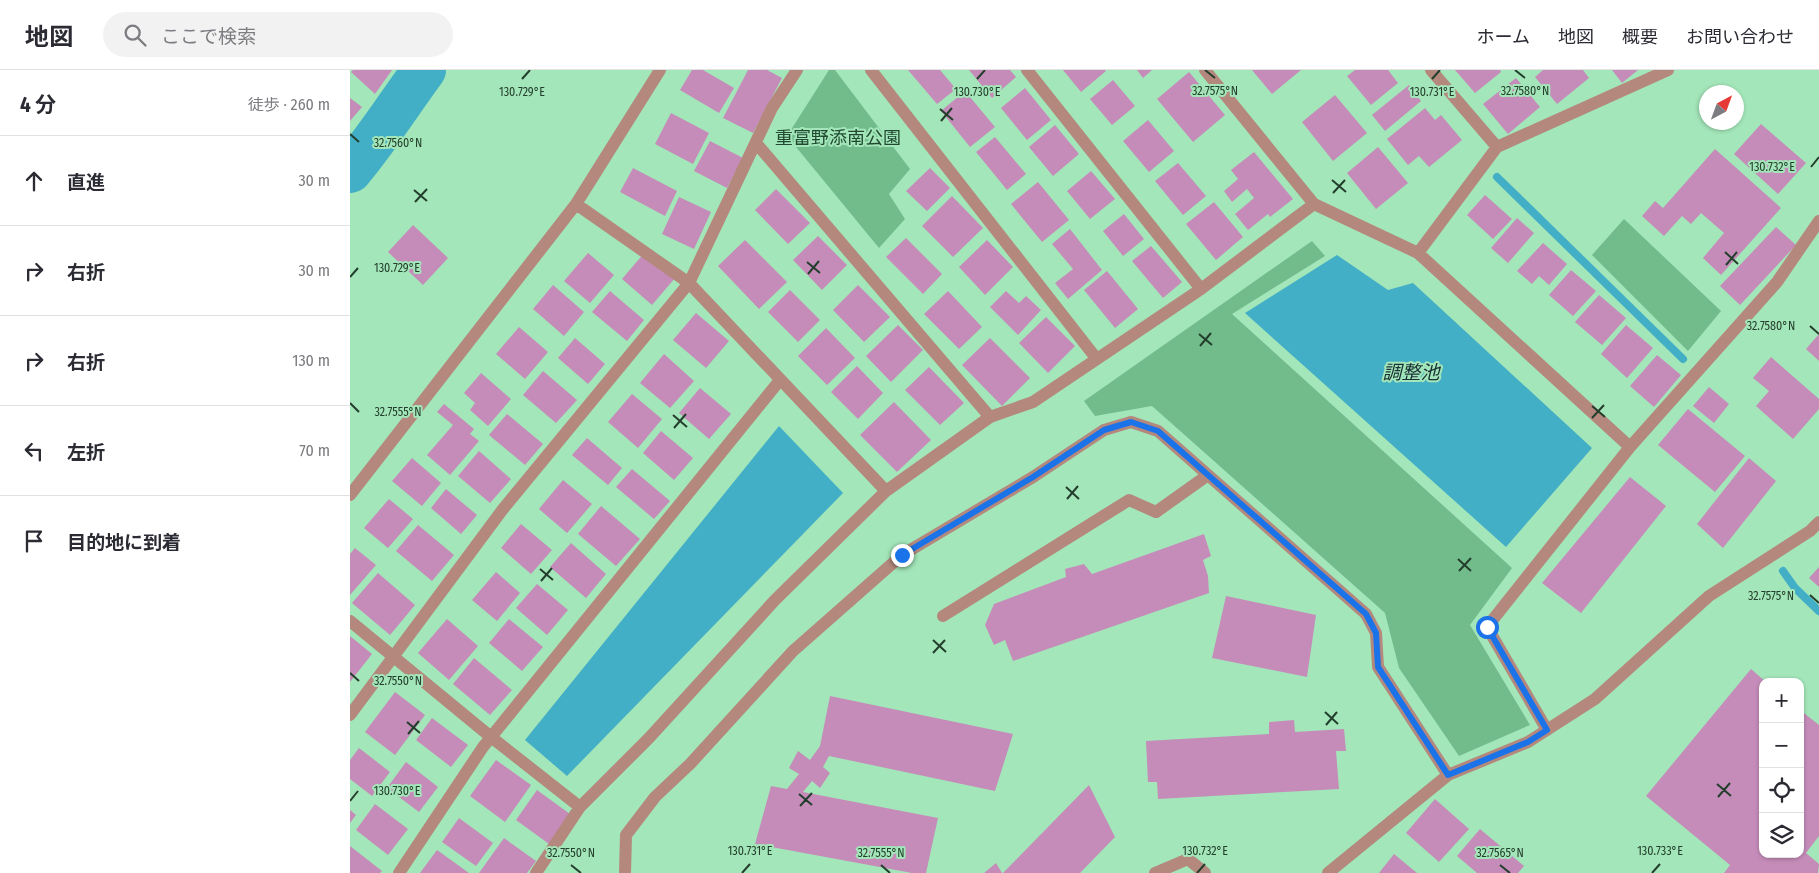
<!DOCTYPE html>
<html lang="ja">
<meta charset="utf-8">
<style>
body{margin:0;font-family:"Fira Sans Condensed","Noto Sans JP",sans-serif;background:#f2f2f3;color:#2b2b33}
.controls{position:absolute;right:15px;bottom:15px;display:grid;overflow:hidden;border-radius:10px;box-shadow:0 1px 4px #0004}
.controls button{width:45px;height:45px;display:grid;place-items:center;padding:0;border:0;border-bottom:1px solid #e1e1e2;background:#fff;color:#2b2b33;font:25px sans-serif}
.compass{position:absolute;left:1349px;top:15px;width:45px;height:45px;border-radius:50%;background:#fff;box-shadow:0 1px 4px #0004;rotate:41deg}
.stop{position:absolute;width:15px;height:15px;margin:-11px;border:4px solid #1a73e8;border-radius:50%;background:#fff}
.stop.end{background:#1a73e8;border-color:#fff;box-shadow:0 1px 5px #0008}
.list{margin:0;padding:0;list-style:none}
h2{display:flex;justify-content:space-between;align-items:center;height:65px;margin:0;padding:0 20px;font-size:21px}
h2 small{font-size:16px;font-weight:400;color:#7c7c81}
.list li{display:grid;grid-template-columns:32px 1fr auto;gap:15px;align-items:center;box-sizing:border-box;height:90px;padding:0 20px;border-top:1px solid #e1e1e2}
.list b{display:block;font-size:19px;white-space:nowrap}
.list em{font-size:16px;font-style:normal;color:#7c7c81}
.icon{flex:none;width:28px;height:28px;fill:none;stroke:currentColor;stroke-width:2;stroke-linecap:round;stroke-linejoin:round}
.map{position:relative;flex:none;width:1469px;height:803px;overflow:hidden}
header{display:flex;align-items:center;gap:30px;box-sizing:border-box;height:70px;padding:0 25px;background:#fff;border-bottom:1px solid #e1e1e2}
header strong{font-size:24px}
nav{display:flex;gap:28px;margin-inline-start:auto;font-size:18px}
.search{width:350px;height:45px;background:#f2f2f3;display:flex;align-items:center;gap:12px;box-sizing:border-box;padding:0 18px;border-radius:28px;color:#7c7c81;font-size:19px}
main{display:flex}
aside{flex:1;background:#fff}
.map>svg:first-child{display:block}
.green{fill:#72bc8c}
.water{fill:#43afc6}
.lines{fill:none;stroke-linecap:round;stroke-linejoin:round}
.stream{stroke:#43afc6;stroke-width:8}
.river{stroke:#43afc6;stroke-width:44}
.building{fill:#c58cb9}
.minor{stroke:#b4887c;stroke-width:12}
.route{stroke:#1a73e8;stroke-width:6}
.ticks{fill:none;stroke:#233e2c;stroke-width:2}
.labels{text-anchor:middle;stroke-width:4;stroke-linejoin:round;paint-order:stroke}
.park-label{font-size:18px;fill:#204930;stroke:#a3e6b9}
.water-label{font-size:19px;font-style:italic;fill:#193036;stroke:#a3e6b9}
.ticks-label{font-size:12px;text-anchor:middle;fill:#233e2c;stroke:#a3e6b9;stroke-width:4;stroke-linejoin:round;paint-order:stroke}
</style>
<header>
<strong>地図</strong>
<div class="search"><svg class="icon" aria-label="search" viewBox="0 0 24 24"><circle cx="10" cy="10" r="6"/><path d="M15 15l6 6"/></svg>ここで検索</div>
<nav><a>ホーム</a><a>地図</a><a>概要</a><a>お問い合わせ</a></nav>
</header>
<main>
<aside>
<h2>4 分<small>徒歩 · 260 m</small></h2>
<ul class="list">
<li><svg class="icon" aria-label="ahead" viewBox="0 0 24 24"><path d="M12 20V5M6 11l6-6 6 6"/></svg><div><b>直進</b></div><em>30 m</em></li>
<li><svg class="icon" aria-label="right" viewBox="0 0 24 24"><path d="M7 20v-9h11M14 6l5 5-5 5"/></svg><div><b>右折</b></div><em>30 m</em></li>
<li><svg class="icon" aria-label="right" viewBox="0 0 24 24"><path d="M7 20v-9h11M14 6l5 5-5 5"/></svg><div><b>右折</b></div><em>130 m</em></li>
<li><svg class="icon" aria-label="left" viewBox="0 0 24 24"><path d="M17 20v-9H6M10 6l-5 5 5 5"/></svg><div><b>左折</b></div><em>70 m</em></li>
<li><svg class="icon" aria-label="arrive" viewBox="0 0 24 24"><path d="M6 21V4h12l-3 4 3 4H6"/></svg><div><b>目的地に到着</b></div></li>
</ul>
</aside>
<div class="map">
<svg width="1469" height="803" viewBox="0 0 1469 803">
<rect width="100%" height="100%" fill="#a3e6b9"/>
<!-- green -->
<path class="green" d="M479 0H485L560 99 539 124 555 149 529 178 437 66Z
M1274 149 1371 241 1338 281 1242 185Z
M962 171 975 186 882 244 1162 498 1120 555 1180 655 1109 686 1049 598 1035 543 802 336 745 346 734 331Z"/>
<!-- water -->
<path class="water" d="M987 185 1038 220 1063 213 1242 378 1156 477 895 243Z
M429 356 493 423 217 706 175 670Z"/>
<g class="lines">
<!-- stream -->
<path class="stream" d="M1147 107 1333 289
M1433 501 1445 518 1469 541"/>
<!-- river -->
<path class="river" d="M0 101C27 69 49 34 74 0"/>
</g>
<!-- building -->
<path class="building" d="M3 0H42L25 24 1 2Z
M342 0H353L384 18 369 43 330 20Z
M398 0H417L432 8 403 63 373 48Z
M558 0H590L606 19 587 34Z
M619 0H660L666 7 642 28Z
M713 0H755L756 1 731 22Z
M787 0H802L793 8Z
M902 0H951L922 24Z
M1005 0H1038L1048 13 1021 35 997 6Z
M1105 0H1150L1151 2 1125 23Z
M1193 0H1233L1239 8 1207 34 1185 7Z
M1262 0H1288L1272 13Z
M839 2 875 45 843 72 807 29Z
M1166 8 1190 37 1158 64 1133 34Z
M763 10 785 36 762 55 740 29Z
M1059 15 1071 31 1035 61 1022 45Z
M675 18 701 50 677 70 651 38Z
M615 21 645 57 620 77 591 41Z
M985 25 1017 63 983 91 952 52Z
M0 28 12 37 0 51Z
M1075 38 1085 50 1091 45 1112 70 1079 97 1069 86 1058 95 1037 69Z
M321 43 359 63 343 94 305 74Z
M798 50 824 81 799 102 773 71Z
M1411 54 1456 93 1428 124 1384 84Z
M705 55 729 84 703 106 679 77Z
M645 67 676 104 657 120 626 82Z
M360 71 393 88 377 118 344 101Z
M1028 77 1058 113 1026 139 997 103Z
M1365 79 1431 138 1371 205 1353 188 1374 163 1351 143 1341 154 1332 146 1314 166 1292 146 1305 131 1313 138Z
M904 82 943 129 920 147 918 144 898 160 885 144 904 128 897 119 882 132 874 121 888 109 881 100Z
M828 93 856 126 833 145 805 111Z
M283 98 327 121 315 146 270 122Z
M580 98 600 118 577 141 556 121Z
M741 101 765 129 740 149 717 121Z
M688 112 719 150 692 172 661 134Z
M426 119 460 153 438 174 405 140Z
M1135 125 1162 149 1143 169 1117 145Z
M602 126 633 158 603 187 572 156Z
M329 127 361 142 344 179 312 164Z
M864 132 893 167 866 190 836 154Z
M774 144 794 169 773 186 753 161Z
M1167 148 1184 163 1158 193 1141 178Z
M63 155 98 188 73 215 38 182Z
M1426 157 1446 175 1390 235 1370 216Z
M720 159 752 200 718 229 705 213 723 199 702 174Z
M468 166 497 195 472 220 443 190Z
M556 168 592 204 573 224 536 187Z
M395 170 437 212 409 239 368 196Z
M637 170 663 197 635 225 609 197Z
M1193 173 1217 194 1199 215 1189 206 1182 214 1167 201Z
M801 176 832 212 813 228 782 191Z
M295 182 325 208 302 235 272 209Z
M238 183 264 205 240 233 214 211Z
M1221 200 1246 221 1223 246 1199 225Z
M757 201 788 239 765 258 734 220Z
M203 215 234 242 214 266 183 239Z
M508 215 540 247 514 272 483 240Z
M440 220 470 250 448 272 418 242Z
M260 221 294 250 277 271 242 242Z
M598 221 632 257 609 279 574 244Z
M656 221 669 233 676 226 691 240 668 265 640 237Z
M1249 225 1276 248 1252 275 1225 252Z
M346 243 379 271 356 298 323 270Z
M696 247 725 276 698 303 669 273Z
M548 255 573 280 541 312 516 286Z
M1276 255 1303 278 1277 308 1251 284Z
M169 257 198 282 175 309 146 284Z
M476 258 505 288 477 315 448 286Z
M1469 264V291L1456 279Z
M225 268 255 294 238 314 208 288Z
M640 268 680 308 652 336 612 295Z
M314 284 344 311 320 338 290 313Z
M1307 285 1331 305 1304 337 1280 316Z
M1421 287 1469 329V339L1443 369 1406 336 1419 321 1403 308Z
M507 296 533 323 508 349 481 322Z
M579 297 614 333 590 355 555 320Z
M193 301 227 330 206 353 173 325Z
M131 303 161 329 138 356 120 340 125 333 114 323Z
M1359 317 1379 334 1364 353 1343 336Z
M350 318 381 344 359 369 329 343Z
M282 324 312 349 288 378 258 352Z
M544 332 581 370 547 402 510 365Z
M94 334 124 359 120 364 129 371 100 405 77 385 103 355 87 342Z
M1338 339 1395 386 1365 422 1308 375Z
M157 344 193 374 175 395 139 365Z
M311 361 343 388 324 410 293 383Z
M237 368 272 398 258 415 222 385Z
M129 381 161 409 140 433 108 406Z
M62 388 91 413 72 436 42 411Z
M1399 388 1426 411 1373 478 1347 454Z
M282 399 320 431 304 449 266 417Z
M1280 407 1316 436 1231 543 1192 513Z
M213 410 242 434 217 463 189 439Z
M96 419 127 445 111 464 81 438Z
M39 429 63 449 38 478 14 458Z
M251 436 290 469 266 496 228 464Z
M171 454 202 480 181 504 151 478Z
M68 455 104 485 82 511 46 481Z
M854 464 861 486 853 490 858 506 859 523 663 591 655 570 644 575 635 555 644 534 716 507 715 499 734 494 742 504Z
M221 473 256 504 236 528 200 497Z
M5 478 26 495 0 525V484Z
M1469 497V517L1459 508Z
M146 502 170 523 147 551 122 530Z
M28 503 65 535 40 565 2 533Z
M187 514 218 540 197 565 166 538Z
M876 526 966 545 957 607 862 588Z
M97 549 128 576 99 610 68 583Z
M159 549 193 577 172 601 139 573Z
M0 566 22 584 0 612Z
M124 588 162 620 140 645 103 614Z
M1401 599 1416 612H1413V784H1450V640L1469 655V766L1456 783 1469 794 1468 803H1374L1380 795 1296 726Z
M45 622 75 645 45 685 15 662Z
M480 626 663 664 645 721 479 686 473 697 480 703 470 718 462 711 453 722 588 748 576 803H562L405 774 421 716 437 719 449 704 439 698 448 681 460 690 470 676Z
M82 648 118 675 101 697 66 670Z
M944 650 945 662 994 659 996 681H986L989 719 808 729 807 712H798L796 671 919 664V652Z
M9 678 40 702 22 726 0 709V690Z
M146 690 181 715 155 752 120 726Z
M56 692 88 717 69 742 37 718Z
M739 715 765 767 730 803H653Z
M187 720 220 744 199 774 166 750Z
M1085 729 1119 759 1089 792 1056 763Z
M25 734 58 759 38 785 6 760Z
M0 740 6 745 0 753Z
M109 748 143 773 126 796 92 772Z
M1130 759 1174 796 1168 803H1127L1107 786Z
M154 768 186 791 177 803H129Z
M0 776 32 801 30 803H0Z
M87 780 119 803H70Z
M1044 784 1067 803H1029Z
M646 793 652 803H634Z"/>
<g class="lines">
<!-- minor -->
<path class="minor" d="M521 0 746 288
M677 0 851 219
M855 0 964 134 1068 183
M1081 0 1147 77 1068 183 1280 377
M406 73 640 347
M1147 77 1318 0
M226 134 339 213 536 421
M0 425 226 134 310 0
M593 546 779 430 806 442 858 405
M0 551 141 667 230 737
M0 645 153 439 339 213 422 38 447 0
M1197 660 1137 557 1280 377 1427 212 1469 151
M49 803 133 677 430 310
M186 803 230 737 299 668 425 530 536 421 640 347 683 332 851 219 964 134
M275 803 276 765 305 727 340 694 443 581 552 485 683 407 754 360 781 352 808 361 1016 544 1026 563 1028 597 1098 705
M805 803 838 789 855 803
M978 803 1098 705 1178 672 1245 629 1359 526 1460 461 1469 452"/>
</g>
<g class="lines">
<!-- route -->
<path class="route" d="M552 485 683 407 754 360 781 352 808 361 1016 544 1026 563 1028 597 1098 705 1178 672 1197 660 1137 557"/>
</g>
<!-- ticks -->
<path class="ticks" d="M855 0 865 8M1165 0 1175 8M172 9 180 0M627 9 635 0M1082 9 1090 0M590 39 603 50M591 51 602 38M0 64 9 72M1461 97 1469 87M982 110 996 122M64 120 77 131M983 123 995 110M65 132 77 119M1375 182 1388 194M457 192 470 203M1376 195 1387 182M458 204 469 191M0 207 8 198M1460 256 1469 264M849 264 862 275M850 276 861 263M0 333 9 342M1242 336 1255 347M323 345 337 357M1242 348 1254 335M324 358 336 344M716 417 729 429M717 429 728 416M1108 489 1121 501M190 499 203 510M1109 501 1121 488M191 511 202 498M1460 525 1469 533M583 570 596 582M583 583 595 570M0 603 9 611M975 642 988 654M57 652 70 663M976 655 987 642M58 664 69 651M1367 714 1381 726M449 724 462 735M1368 727 1380 713M0 731 8 721M450 736 462 723M221 795 231 803M531 795 540 803M1150 795 1160 803M392 803 400 794M847 803 855 794M1302 803 1310 794"/>
<g class="labels">
<!-- park labels -->
<g class="park-label">
<text x="488" y="74">重富野添南公園</text>
</g>
<!-- water labels -->
<g class="water-label">
<text x="1061" y="309">調整池</text>
</g>
</g>
<g class="ticks-label">
<text x="865" y="25">32.7575°N</text>
<text x="1175" y="25">32.7580°N</text>
<text x="172" y="26">130.729°E</text>
<text x="627" y="26">130.730°E</text>
<text x="1082" y="26">130.731°E</text>
<text x="48" y="77">32.7560°N</text>
<text x="1422" y="101">130.732°E</text>
<text x="47" y="202">130.729°E</text>
<text x="1421" y="260">32.7580°N</text>
<text x="48" y="346">32.7555°N</text>
<text x="1421" y="530">32.7575°N</text>
<text x="48" y="615">32.7550°N</text>
<text x="47" y="725">130.730°E</text>
<text x="400" y="785">130.731°E</text>
<text x="855" y="785">130.732°E</text>
<text x="1310" y="785">130.733°E</text>
<text x="221" y="787">32.7550°N</text>
<text x="531" y="787">32.7555°N</text>
<text x="1150" y="787">32.7565°N</text>
</g>
</svg>
<div class="controls">
<button>+</button>
<button>−</button>
<button><svg class="icon" aria-label="locate" viewBox="0 0 24 24"><circle cx="12" cy="12" r="6"/><path d="M12 2v4M12 18v4M2 12h4M18 12h4"/></svg></button>
<button><svg class="icon" aria-label="layers" viewBox="0 0 24 24"><path d="M12 4l9 5-9 5-9-5zM3 14l9 5 9-5"/></svg></button>
</div>
<svg class="compass" viewBox="-18 -18 36 36"><path d="M0-13l5 13h-10z" fill="#e53935"/><path d="M0 13l5-13h-10z" fill="#7c7c81"/></svg>
<div class="stop" style="left:1137px;top:557px"></div>
<div class="stop end" style="left:552px;top:485px"></div>
</div>
</main>
